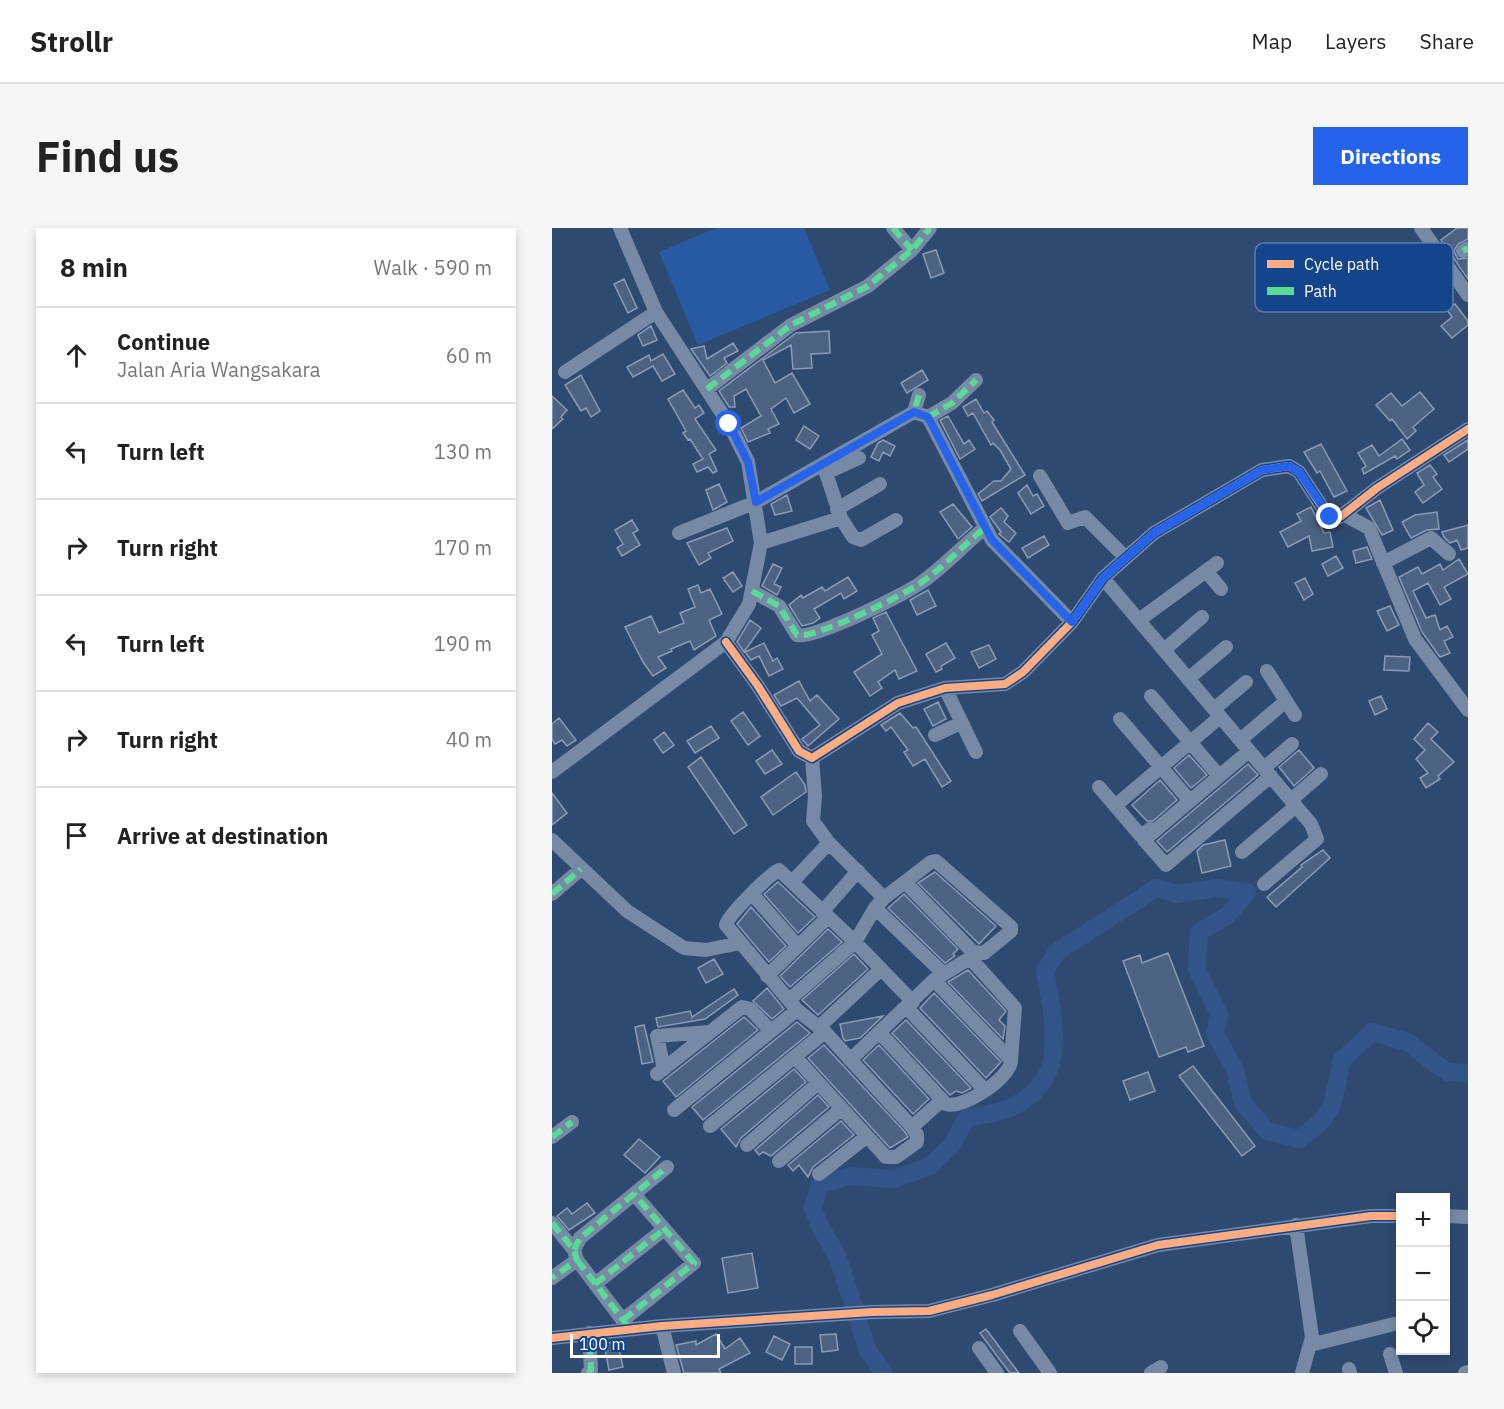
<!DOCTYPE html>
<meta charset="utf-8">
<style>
body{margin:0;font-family:"IBM Plex Sans",sans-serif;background:#f6f6f6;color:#222}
.controls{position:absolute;right:18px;bottom:18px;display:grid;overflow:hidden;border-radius:0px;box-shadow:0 3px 9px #0003}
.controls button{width:54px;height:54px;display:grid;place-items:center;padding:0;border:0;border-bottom:2px solid #e0e0e0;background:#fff;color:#222;font:30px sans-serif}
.scale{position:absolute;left:18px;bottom:15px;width:150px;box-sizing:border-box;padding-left:6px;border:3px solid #fff;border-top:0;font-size:16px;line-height:21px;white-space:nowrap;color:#fff;-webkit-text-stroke:4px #14448c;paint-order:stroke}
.stop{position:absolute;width:18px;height:18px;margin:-14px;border:4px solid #2563eb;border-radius:50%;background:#fff}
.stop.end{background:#2563eb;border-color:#fff;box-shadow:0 2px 6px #0008}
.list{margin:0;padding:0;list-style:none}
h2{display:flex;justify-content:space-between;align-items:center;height:78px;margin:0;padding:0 24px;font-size:26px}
h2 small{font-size:20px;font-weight:400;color:#767676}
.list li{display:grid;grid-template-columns:39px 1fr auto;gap:18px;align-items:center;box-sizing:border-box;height:96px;padding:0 24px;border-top:2px solid #e0e0e0}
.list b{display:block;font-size:22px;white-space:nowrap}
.list p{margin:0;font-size:20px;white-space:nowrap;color:#767676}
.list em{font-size:20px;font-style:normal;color:#767676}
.icon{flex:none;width:33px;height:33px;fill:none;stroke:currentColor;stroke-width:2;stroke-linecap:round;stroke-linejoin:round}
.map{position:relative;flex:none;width:916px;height:1145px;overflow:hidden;border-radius:0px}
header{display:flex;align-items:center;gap:36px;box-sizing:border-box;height:84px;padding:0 30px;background:#fff;border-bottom:2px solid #e0e0e0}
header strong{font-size:28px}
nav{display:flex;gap:33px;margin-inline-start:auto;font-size:21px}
.intro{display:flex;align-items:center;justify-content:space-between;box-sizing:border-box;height:144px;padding:0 36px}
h1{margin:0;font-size:42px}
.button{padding:15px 27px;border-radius:0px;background:#2563eb;color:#fff;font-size:21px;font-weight:700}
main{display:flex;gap:36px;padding:0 36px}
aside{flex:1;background:#fff;border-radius:0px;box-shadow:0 3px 9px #0003}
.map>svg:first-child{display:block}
.green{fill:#275aa3}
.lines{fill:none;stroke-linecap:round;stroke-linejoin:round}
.river{stroke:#325489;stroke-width:18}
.building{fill:#4c6282;stroke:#8b9bb4;stroke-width:1.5}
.minor{stroke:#768aa5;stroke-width:14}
.quiet{stroke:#5adb95;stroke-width:6;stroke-dasharray:12 6;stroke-linecap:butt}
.cycleway-casing{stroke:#14448c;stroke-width:11}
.cycleway{stroke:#ffac80;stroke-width:8}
.route{stroke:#2563eb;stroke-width:8}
.key{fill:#14448c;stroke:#5a7cae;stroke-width:1.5}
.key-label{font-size:16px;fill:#fff}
</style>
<header>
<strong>Strollr</strong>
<nav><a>Map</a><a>Layers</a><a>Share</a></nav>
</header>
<div class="intro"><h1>Find us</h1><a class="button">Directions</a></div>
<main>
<aside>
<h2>8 min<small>Walk · 590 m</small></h2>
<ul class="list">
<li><svg class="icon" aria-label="ahead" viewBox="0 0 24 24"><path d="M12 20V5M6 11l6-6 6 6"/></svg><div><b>Continue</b><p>Jalan Aria Wangsakara</p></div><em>60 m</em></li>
<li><svg class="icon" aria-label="left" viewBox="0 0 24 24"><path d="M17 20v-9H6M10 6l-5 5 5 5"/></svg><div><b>Turn left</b></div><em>130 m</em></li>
<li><svg class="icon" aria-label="right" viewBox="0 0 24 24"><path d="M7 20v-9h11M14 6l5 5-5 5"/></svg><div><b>Turn right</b></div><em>170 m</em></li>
<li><svg class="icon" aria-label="left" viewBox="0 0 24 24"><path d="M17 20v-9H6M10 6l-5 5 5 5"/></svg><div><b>Turn left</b></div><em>190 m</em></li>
<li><svg class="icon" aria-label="right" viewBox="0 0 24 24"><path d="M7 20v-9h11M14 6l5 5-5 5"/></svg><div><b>Turn right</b></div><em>40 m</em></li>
<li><svg class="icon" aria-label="arrive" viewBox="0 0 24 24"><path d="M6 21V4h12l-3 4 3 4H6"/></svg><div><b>Arrive at destination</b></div></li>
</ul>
</aside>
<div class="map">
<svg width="916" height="1145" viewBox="0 0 916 1145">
<rect width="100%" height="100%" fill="#2f4a71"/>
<!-- green -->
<path class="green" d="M164 0H252L278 62 146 117 107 24Z"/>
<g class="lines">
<!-- river -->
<path class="river" d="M332 1145 316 1123 285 1027 267 997 261 979 268 956 298 948 342 951 378 938 399 918 415 890C427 887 443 886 455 881 519 855 502 797 493 742L505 724 604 660 625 666 665 660 695 664 676 687 647 704 645 741 667 786 663 806 683 842 691 875 715 903 747 911 768 895 780 878 790 832 820 804 855 814 895 844 916 845"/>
</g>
<!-- building -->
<path class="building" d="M905 0H916V11L906 16 902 23 906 31 916 30V51L889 12Z
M384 22 392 45 379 50 371 26Z
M72 51 85 80 76 85 62 56Z
M903 76 916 93V97L900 110 889 98 900 89 895 82Z
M99 98 105 112 91 118 86 107Z
M277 103 278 125 259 126 260 140 241 141 239 117 211 132 223 155 240 145 258 176 242 185 234 170 219 181 227 196 216 201 218 205 196 214 189 200 209 188 194 161 182 168 183 179H177L167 163 244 105Z
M181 115 186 123 172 130 175 135 158 148 139 121 152 118 155 131Z
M111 126 123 146 110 153 101 138 81 149 75 139 97 127 99 133Z
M370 142 376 152 355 165 349 155Z
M29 147 48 183 39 189 34 180 29 183 13 157Z
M131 162 143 180 147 177 152 185 143 191 164 222 157 226 165 243 161 245 156 239 145 244 141 236 151 231 138 211 136 212 131 205 134 203 116 171Z
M868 164 882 181 861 199 864 203 855 211 840 191 838 193 824 177 839 165 850 178Z
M0 168 15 182 9 189 11 191 0 201Z
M424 171 432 185 435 183 442 192 440 194 473 247 430 273 426 266 442 253H449L459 241 448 222 441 215 439 217 421 185 416 188 411 179Z
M396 188 412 216 417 212 423 221 408 231 388 192Z
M252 198 267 208 258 221 244 212Z
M850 211 858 222 845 231 843 228 812 246 810 241 814 238 806 225 820 217 827 228Z
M331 212 343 218 338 228 331 224 327 233 319 229 326 215Z
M916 212V221L897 234 892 227Z
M769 216 795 263 782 269 768 243 765 245 752 224Z
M878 237 885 246 881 249 890 261 871 275 863 264 872 257 865 245Z
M167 256 175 274 161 282 154 262Z
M475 257 481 268 485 266 492 278 479 286 466 265Z
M235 267 240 283 223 287 219 276Z
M828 272 841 302 830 307 814 280Z
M401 276 420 299 406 311 388 284Z
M759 279 772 305 778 304 781 319 760 323 757 308 736 319 728 304 749 293 745 286Z
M449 280 456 288 452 294 464 305 457 314 447 306 449 304 438 289Z
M885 284 887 301 875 302 859 310 850 294 863 287Z
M80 292 86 302 81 305 88 317 70 328 65 320 71 316 63 302Z
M916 297V320L909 322 905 312 898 315 892 309 890 304Z
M175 300 181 313 156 325 159 330 147 337 135 315Z
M492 308 497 317 476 330 470 320Z
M815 319 820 331 804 335 801 323Z
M784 328 791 340 776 348 770 336Z
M907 331 916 346 892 359 899 371 888 377 876 355 861 363 874 390 883 387 888 402 895 398 901 409 892 413 898 425 888 429 870 404 847 349 866 339 870 346 888 336 891 342Z
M221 336 230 340 222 356 229 359 225 367 210 358Z
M181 344 190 358 181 364 171 350Z
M296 349 305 363 292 371 289 365 262 381 268 390 261 395 250 398 237 377 249 367 251 370 270 359 273 363Z
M753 350 761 366 752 372 743 355Z
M146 357 149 365 158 361 170 386 157 392 164 408 142 422 138 413 119 421 120 423 106 429 114 440 101 448 91 434 73 399 99 388 107 405 132 395 128 385 143 379 136 361Z
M376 362 384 378 365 387 358 372Z
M838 378 847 397 835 403 825 383Z
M334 384 365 443 347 451 343 442 326 454 330 460 318 468 302 444 330 426 320 407 327 403 321 390Z
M198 392 209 400 192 424 185 414Z
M212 415 221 433 225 430 231 441 217 448 207 428 199 432 193 424Z
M394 415 403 430 389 438 390 441 384 444 374 426Z
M437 417 444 431 427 440 419 424Z
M833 428 858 429 857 443 832 442Z
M247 453 258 473 265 467 287 491 256 518 250 511 268 497 245 470 229 478 222 467Z
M829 468 835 481 823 487 817 473Z
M386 474 394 491 381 498 372 481Z
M191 484 208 508 196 517 179 493Z
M348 485 361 500 364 499 399 553 390 559 373 531 361 538 352 524 356 522 339 499 334 503 329 497Z
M7 490 24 512 15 518 10 512 3 516 0 511V496Z
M876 495 886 504 879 511 902 534 886 548 888 551 874 560 868 550 876 545 864 531 873 522 862 511Z
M159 498 167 510 143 525 135 513Z
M112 504 122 517 111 525 102 512Z
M220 522 230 536 213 546 204 533Z
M747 522 762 540 742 558 727 539Z
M637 527 655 547 639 560 622 540Z
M149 529 195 597 182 606 136 539Z
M696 536 706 547 615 624 605 613Z
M244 544 253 557 254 564 221 587 209 569Z
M608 552 625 572 601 593H595L580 577Z
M0 565 15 585 0 597Z
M673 612 679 638 650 645 645 623 651 617Z
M771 622 778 630 724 679 715 669 750 639 749 637Z
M383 644 444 698 427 716 366 655Z
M226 654 263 689 246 705 212 666Z
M352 666 406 721 401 726 403 728 393 735 336 680Z
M199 679 234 718 217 734 185 696Z
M276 701 290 714 238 759 228 748Z
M616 725 652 818 636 824 634 819 607 829 571 733 588 727 590 735Z
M302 726 316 741 266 787 250 772Z
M162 731 171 746 154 755 146 740Z
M416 742 454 783 447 792 453 798 451 811 396 754Z
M215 760 232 781 220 791 201 773Z
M182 761 186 767 153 791 106 799 104 790 138 783 140 789Z
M382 765 449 834 434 850 368 780Z
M331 788 308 810 293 813 291 810 288 796Z
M192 789 206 802 124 869 111 853Z
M354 792 419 860 418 861 410 865 404 863 398 867 340 805Z
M245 794 258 805 151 892 140 879Z
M92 797 101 834 90 836 83 799Z
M272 817 353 904 356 909 338 920 256 830Z
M327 817 377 871 361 886 311 832Z
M641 838 703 918 690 928 627 848Z
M242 841 254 854 189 910 184 919 169 901Z
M596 844 603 863 578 872 571 853Z
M266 867 277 879 219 928 211 924 207 927 203 922Z
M289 893 302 907 261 939 256 949 247 937 241 943 236 937Z
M87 911 108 929 93 945 72 927Z
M35 975 43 985 17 1002 5 988 15 980 20 986Z
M200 1025 206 1060 176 1065 170 1030Z
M434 1101 460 1136 467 1145H458L445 1128 428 1105Z
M164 1106 173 1121 188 1110 198 1125 167 1141 169 1145H132L124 1117 144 1113V1117Z
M284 1106 286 1122 270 1124 268 1107Z
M222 1108 238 1116 230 1132 214 1124Z
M65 1113 71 1139 57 1142 52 1116Z
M243 1119H260V1136H243Z"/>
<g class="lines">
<!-- minor -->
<path class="minor" d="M341 0 360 22
M869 0 916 67
M911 23 916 20
M13 144 104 84
M155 161 239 97 316 58 360 22 378 0
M367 167 362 184 376 189 440 312 520 394
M376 189 400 175 424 152
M488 248 516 295 533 289 574 330
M285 281 328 256
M793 287 817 300 863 411 916 482
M289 290 274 245 307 230
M127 305 204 274 362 184
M209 315 289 290 301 309 309 312 344 292
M831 335 879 310 897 326
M654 343 669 361
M551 350 759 596 765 611 712 656
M200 363 227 378 245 407C261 412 354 366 370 354 393 338 411 317 433 300
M587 392 665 335
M174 414 206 458 247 523 260 530 346 475 393 460 453 456 471 444 520 394 551 350 602 305 710 242 737 238 747 244 774 285 778 289H788L825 260 916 201
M612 422 650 389
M715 443 743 487
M636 451 674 419
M393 460 424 524
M599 468 667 548
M662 481 694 454
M568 491 638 573
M383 507 409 495
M688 512 734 473
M697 523 592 612 614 637 719 548
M260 530 263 568 261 593 277 615 332 670 379 634 384 633 459 699V703L432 725 421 724 353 654
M712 540 740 516
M0 544 174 414 197 376 209 315 196 234 177 196 104 84 68 0
M547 559 589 608 598 601
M739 572 769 546
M563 578 668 489
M0 612 75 683 132 720 154 722 188 715
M690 624 744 578
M240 654 277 615
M0 666 29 641
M201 667 245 717
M332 670 323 680 303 714 361 774
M323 680 391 745
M270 684 306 643
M215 748 276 689
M237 772 303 714 227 642C217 647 176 687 174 697L245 782 273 804 360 899 365 907V914L344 929H334L243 829
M355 780 433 862
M267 799 329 741
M328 805 394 876C410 882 459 850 459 832L382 752
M298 832 382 752 418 730 463 780 459 832
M112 841 105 808 157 804
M105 846 190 779 198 781 219 803
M122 882 245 782
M158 898 273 804
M360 899 389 873
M0 909 20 894
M195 917 265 856
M227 933 289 881
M267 946 314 909
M894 988 916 989
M0 995 22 1022 25 1032 0 1050
M744 997 760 1109 750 1145
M22 1022 28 1010 115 939
M25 1032 75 1098
M43 1056 111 1002
M71 1092 142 1035 82 966
M110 1098 122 1145
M468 1103 498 1145
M0 1110 110 1098 320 1084 377 1083 440 1067 606 1017 819 988H848
M758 1117 842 1096
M427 1120 445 1145
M838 1126 844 1145
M797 1141 798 1145
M36 1145 39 1142 37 1105
M599 1145 609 1139
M913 1145 916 1144"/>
<!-- quiet -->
<path class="quiet" d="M341 0 360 22
M911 23 916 20
M155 161 239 97 316 58 360 22 378 0
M367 167 362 184 376 189 440 312 520 394
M376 189 400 175 424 152
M204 274 362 184
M200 363 227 378 245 407C261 412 354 366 370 354 393 338 411 317 433 300
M0 666 29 641
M0 909 20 894
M0 995 22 1022 25 1032 0 1050
M22 1022 28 1010 115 939
M25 1032 75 1097
M43 1056 111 1002
M71 1092 142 1035 82 966
M36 1145 39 1142 37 1105"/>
<!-- cycleway casing -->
<g class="cycleway-casing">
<path id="cycleway" d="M174 414 206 458 247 523 260 530 346 475 393 460 453 456 471 444 520 394 551 350 602 305 710 242 737 238 747 244 774 285 778 289H788L825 260 916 201
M0 1110 110 1098 320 1084 377 1083 440 1067 606 1017 819 988H848"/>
</g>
<!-- cycleway -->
<use href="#cycleway" class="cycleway"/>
</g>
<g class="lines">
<!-- route -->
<path class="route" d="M177 196 196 234 204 274 362 184 376 189 440 312 520 394 551 350 602 305 710 242 737 238 747 244 778 289"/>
</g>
<!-- legend -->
<rect x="703" y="15" width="198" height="69" rx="9" class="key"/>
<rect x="715" y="32" width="27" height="8" fill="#ffac80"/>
<rect x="715" y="59" width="27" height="8" fill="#5adb95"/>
<g class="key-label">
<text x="752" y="42">Cycle path</text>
<text x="752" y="69">Path</text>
</g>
</svg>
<div class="controls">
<button>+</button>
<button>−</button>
<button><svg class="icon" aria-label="locate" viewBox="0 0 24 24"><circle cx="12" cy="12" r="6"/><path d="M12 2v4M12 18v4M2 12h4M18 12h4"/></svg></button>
</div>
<div class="scale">100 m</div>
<div class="stop" style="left:177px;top:196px"></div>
<div class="stop end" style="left:778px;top:289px"></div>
</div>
</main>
